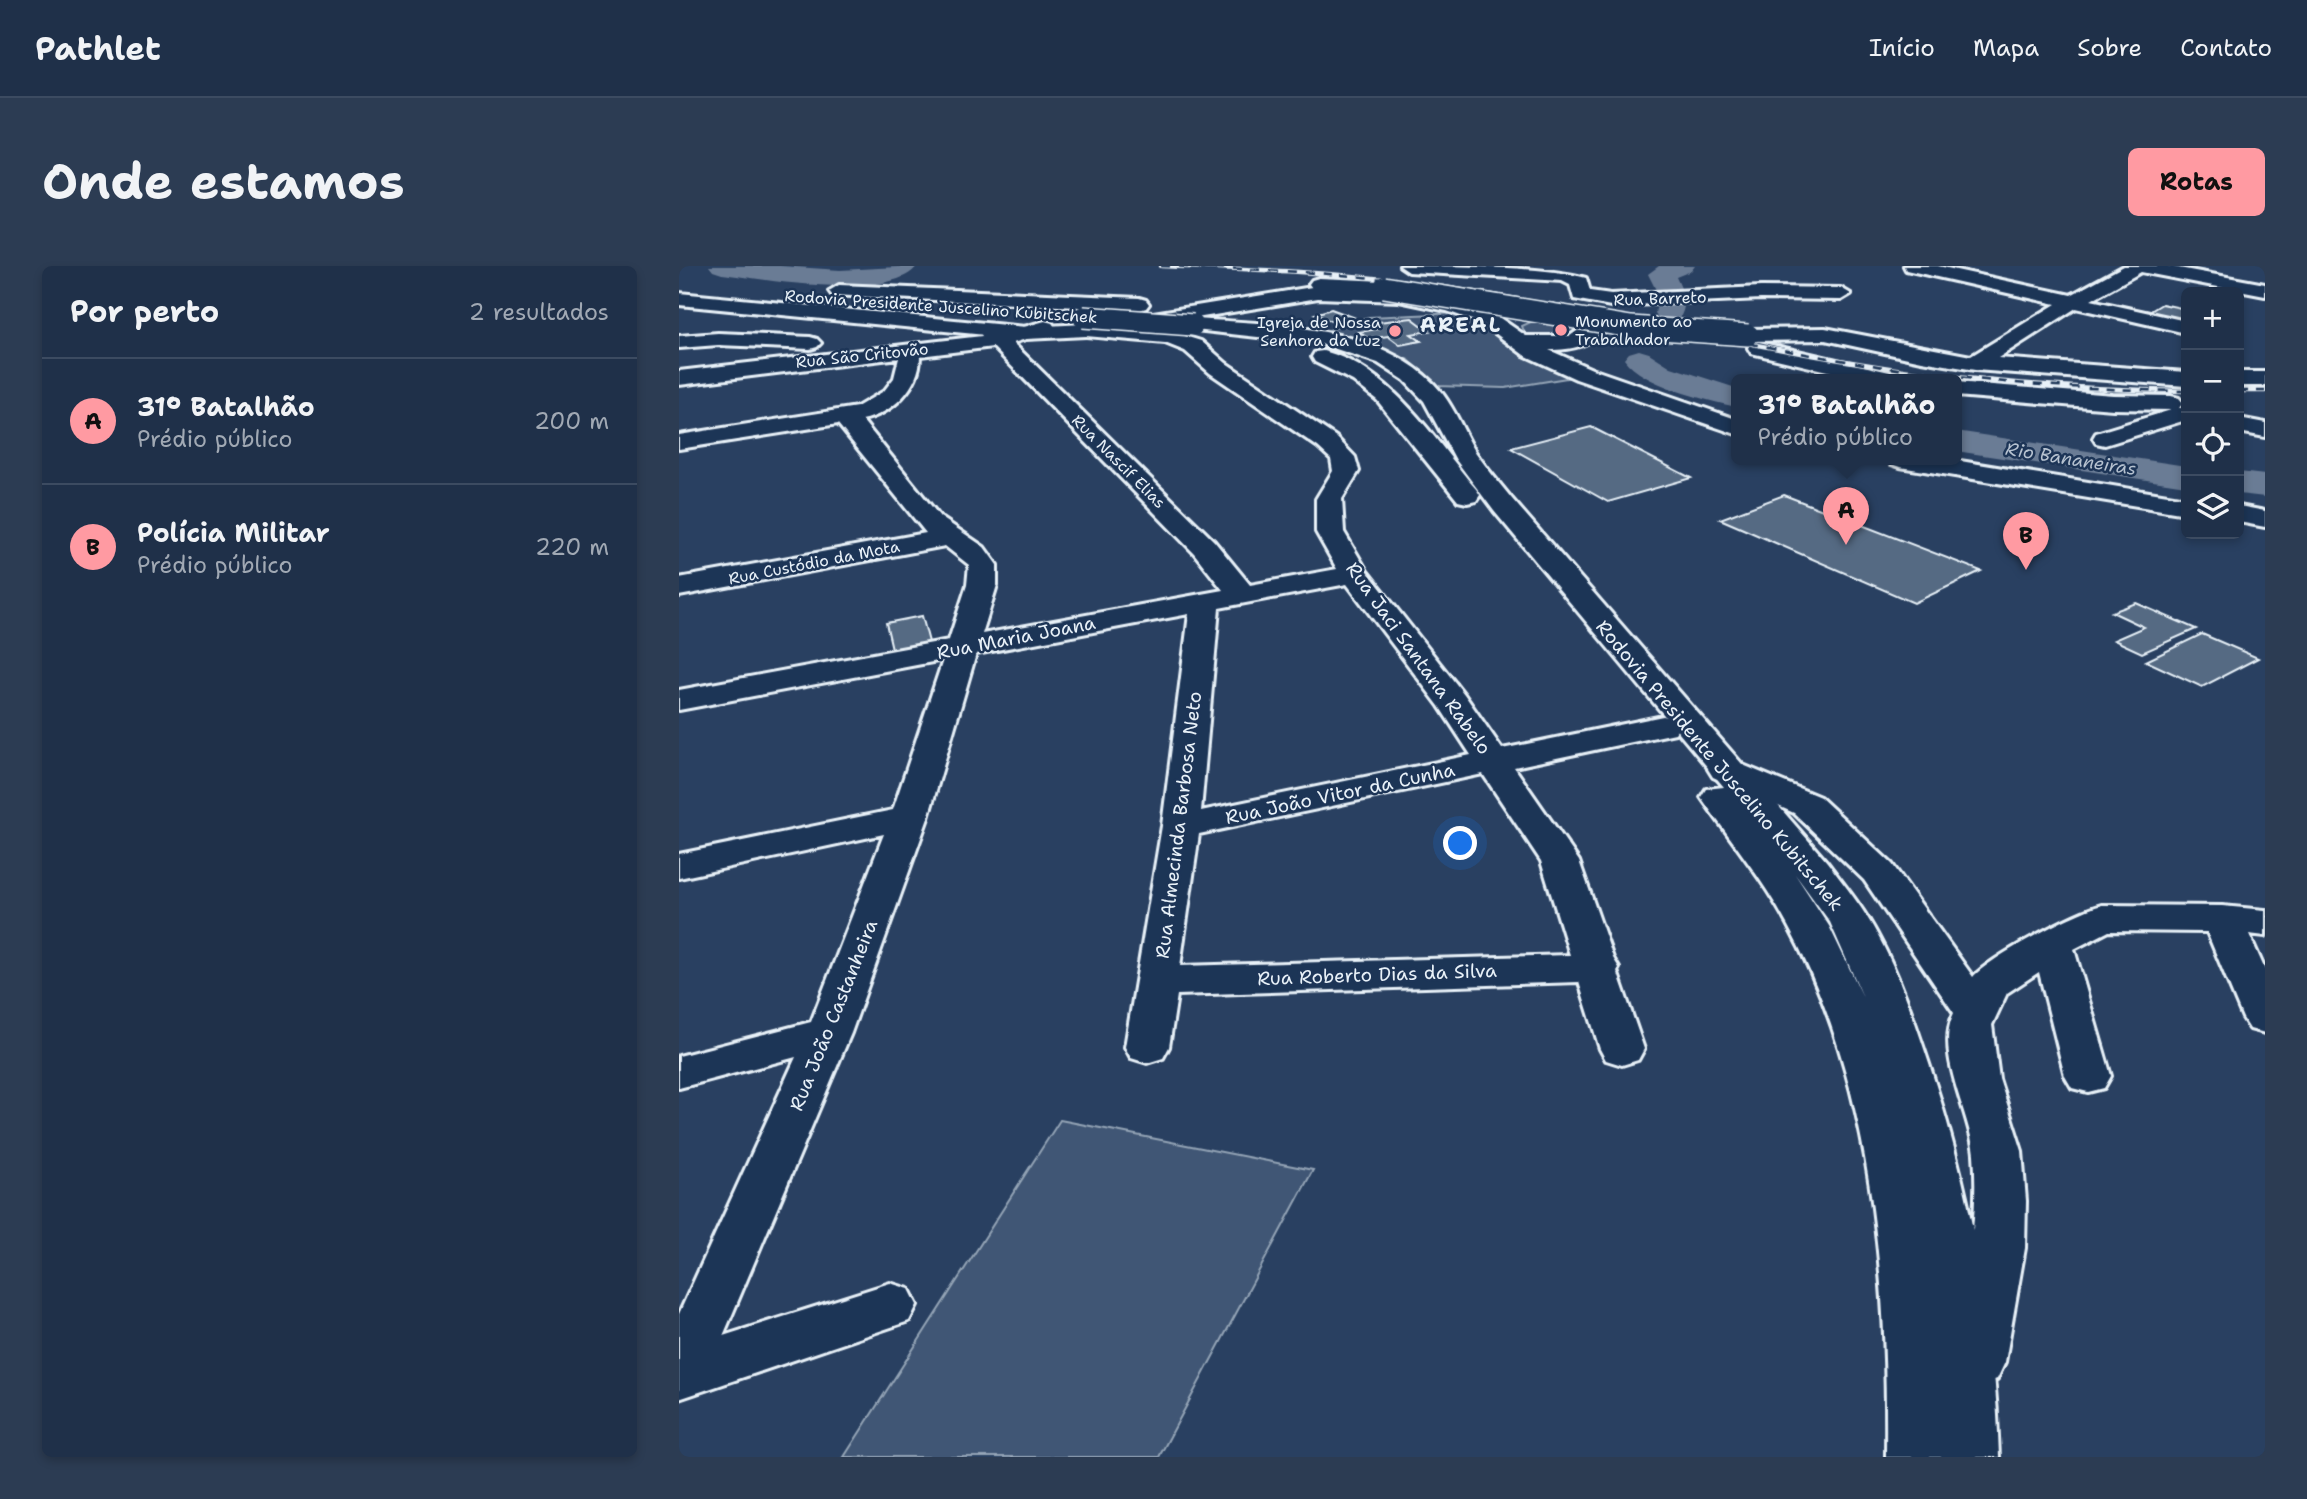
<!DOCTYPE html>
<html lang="pt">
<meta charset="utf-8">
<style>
body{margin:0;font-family:"Shantell Sans",sans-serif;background:#2c3c53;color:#f1f3f6}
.controls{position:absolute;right:21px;top:21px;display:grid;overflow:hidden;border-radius:10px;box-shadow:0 4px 10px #0003}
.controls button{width:63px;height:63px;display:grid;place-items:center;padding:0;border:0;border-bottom:2px solid #3c4b61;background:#1f3049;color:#f1f3f6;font:35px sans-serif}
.you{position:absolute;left:782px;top:578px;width:24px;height:24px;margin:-18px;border:5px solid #fff;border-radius:50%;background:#1a73e8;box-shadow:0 0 0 10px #1a73e833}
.badge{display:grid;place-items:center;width:46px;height:46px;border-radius:50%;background:#ff9aa2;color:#111;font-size:23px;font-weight:700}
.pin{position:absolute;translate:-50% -58px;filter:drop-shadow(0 2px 4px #0008)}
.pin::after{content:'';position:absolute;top:37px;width:24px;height:21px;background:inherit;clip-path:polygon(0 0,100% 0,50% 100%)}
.popup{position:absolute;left:1052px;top:108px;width:231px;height:91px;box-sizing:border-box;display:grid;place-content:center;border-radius:10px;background:#1f3049;filter:drop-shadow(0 2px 5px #0005);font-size:23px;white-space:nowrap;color:#a1a9b4}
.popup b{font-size:26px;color:#f1f3f6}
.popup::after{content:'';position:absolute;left:50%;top:100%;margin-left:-14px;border:14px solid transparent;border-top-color:#1f3049}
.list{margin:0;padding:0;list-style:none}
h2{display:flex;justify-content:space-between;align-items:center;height:91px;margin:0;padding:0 28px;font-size:30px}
h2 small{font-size:23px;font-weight:400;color:#a1a9b4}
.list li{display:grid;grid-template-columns:46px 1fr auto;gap:21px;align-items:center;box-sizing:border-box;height:126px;padding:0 28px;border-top:2px solid #3c4b61}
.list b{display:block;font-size:26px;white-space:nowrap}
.list p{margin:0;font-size:23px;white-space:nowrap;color:#a1a9b4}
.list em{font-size:23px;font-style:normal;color:#a1a9b4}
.icon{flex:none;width:38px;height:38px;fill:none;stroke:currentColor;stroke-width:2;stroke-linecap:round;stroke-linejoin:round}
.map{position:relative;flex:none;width:1586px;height:1191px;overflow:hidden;border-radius:10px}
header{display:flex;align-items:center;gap:42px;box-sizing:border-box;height:98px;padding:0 35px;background:#1f3049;border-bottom:2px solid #3c4b61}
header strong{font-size:33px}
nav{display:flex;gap:38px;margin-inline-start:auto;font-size:24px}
.intro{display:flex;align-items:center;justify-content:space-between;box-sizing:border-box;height:168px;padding:0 42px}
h1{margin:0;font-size:49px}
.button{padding:18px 32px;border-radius:10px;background:#ff9aa2;color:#111;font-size:24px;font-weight:700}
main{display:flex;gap:42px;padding:0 42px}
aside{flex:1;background:#1f3049;border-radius:10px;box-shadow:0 4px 10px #0003}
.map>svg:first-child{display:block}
.green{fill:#415774;stroke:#94a4b6;stroke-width:2}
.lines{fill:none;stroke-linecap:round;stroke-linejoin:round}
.river{fill:#6b7c95;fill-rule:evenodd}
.building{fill:#556a83;stroke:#e8f1f8;stroke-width:2}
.minor-casing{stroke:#e8f1f8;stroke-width:6}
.highway-casing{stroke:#e8f1f8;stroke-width:6}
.minor{fill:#1d3557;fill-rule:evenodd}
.highway{fill:#1d3557;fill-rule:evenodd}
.rail-casing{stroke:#e8f1f8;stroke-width:4.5}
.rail{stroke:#1d3557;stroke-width:2.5;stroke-dasharray:9;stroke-linecap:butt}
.minor-bridge-casing{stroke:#e8f1f8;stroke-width:24;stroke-linecap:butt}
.highway-bridge-casing{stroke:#e8f1f8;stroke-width:24;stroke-linecap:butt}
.minor-bridge{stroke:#1d3557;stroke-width:21}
.highway-bridge{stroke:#1d3557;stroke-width:21}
.poi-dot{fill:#ff9aa2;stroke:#1d3557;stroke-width:2.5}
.labels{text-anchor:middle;stroke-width:5;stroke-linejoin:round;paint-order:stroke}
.far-street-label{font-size:16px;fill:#e8f1f8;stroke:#1d3557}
.far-poi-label{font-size:16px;fill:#e8f1f8;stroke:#1d3557;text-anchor:start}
.far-water-label{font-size:18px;font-style:italic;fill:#b6c2d0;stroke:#1d3557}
.street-label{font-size:19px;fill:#e8f1f8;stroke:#1d3557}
.far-district-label{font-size:21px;font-weight:bold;letter-spacing:2px;fill:#e8f1f8;stroke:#1d3557}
</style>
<header>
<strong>Pathlet</strong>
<nav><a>Início</a><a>Mapa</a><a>Sobre</a><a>Contato</a></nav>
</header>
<div class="intro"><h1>Onde estamos</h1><a class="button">Rotas</a></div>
<main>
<aside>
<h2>Por perto<small>2 resultados</small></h2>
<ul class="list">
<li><span class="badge">A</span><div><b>31° Batalhão</b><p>Prédio público</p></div><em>200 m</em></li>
<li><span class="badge">B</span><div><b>Polícia Militar</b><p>Prédio público</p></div><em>220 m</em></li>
</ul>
</aside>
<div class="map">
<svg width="1586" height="1191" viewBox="0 0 1586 1191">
<rect width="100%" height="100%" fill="#294061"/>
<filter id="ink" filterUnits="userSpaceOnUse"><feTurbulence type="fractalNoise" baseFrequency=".0143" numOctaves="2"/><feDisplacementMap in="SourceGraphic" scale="14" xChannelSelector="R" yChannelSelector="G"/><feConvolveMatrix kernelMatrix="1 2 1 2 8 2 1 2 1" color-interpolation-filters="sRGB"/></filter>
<g filter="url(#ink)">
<!-- green -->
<path class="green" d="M781 47C823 61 851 99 894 111L826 122 757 120 730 94 686 76 644 66 689 51Z
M858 53H900L908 72 851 71 846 68 843 60Z
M381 854 634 904 480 1191H165Z"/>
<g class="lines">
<!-- river -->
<path class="river" d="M30 0H101L161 4 238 0C213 36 82 13 43 8L34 5Z
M980 0H1016L1012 5 997 11C1004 26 1010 38 1000 53L990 55 980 53 976 47 980 30 969 8Z
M960 84 970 87 992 101 1057 122V141C1027 134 963 119 945 93L950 87Z
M1277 165 1507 200V220L1277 185Z
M1560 206 1586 209V231L1560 228Z"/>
</g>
<!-- building -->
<path class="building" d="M1483 38 1507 43V54L1470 46Z
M652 43 674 51 656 57 636 48Z
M733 52 750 65 732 68 742 75 721 79 709 70 690 73 680 66 698 63 691 57Z
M912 161 1012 212 929 236 832 182Z
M1105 229 1302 305 1235 337 1041 253Z
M1457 337 1517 363 1463 387 1435 374 1465 361 1433 346Z
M243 350 251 380 214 387 207 357Z
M1523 368 1579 392 1523 421 1467 395Z"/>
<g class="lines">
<!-- minor casing -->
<g class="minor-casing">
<path id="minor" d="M721 0C769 0 865 0 907 12L911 25 932 28 1082 21 1162 22 1172 28 1162 34 1082 33 932 40 895 33 891 19 883 15 730 6Z
M1225 0H1259L1392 29 1445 0H1489L1586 18V30L1462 6 1412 34 1507 55V67L1397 42 1319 92 1507 106V120L1296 104 1243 95 1146 74 1069 75 1062 73 1059 69 1062 65 1069 63 1146 62 1292 90 1377 38 1227 4Z
M640 12 705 15 715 21 705 27 633 22 630 18 633 14Z
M366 55 373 57 376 61 373 65 334 77 535 275 571 319 658 303 637 266V233L654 205 652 193 639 181 531 107 506 85 486 77 407 70 400 68 397 64 400 60 407 58 489 65 522 75 547 97 657 171 676 191 680 205 663 233 665 266 688 305 785 428 823 483 984 450 996 453 1001 460 996 467 835 501 900 595 934 692 940 702 938 705 965 783 959 794 943 799 927 794 921 783 900 716 498 729 490 781 484 792 468 797 452 792 446 781 483 560 510 348 297 388 249 552 172 767 44 1070 211 1017 230 1023 238 1039 230 1055 0 1133V1048L117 791 0 822V790L132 756 205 568 0 612V588L214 544 264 394 0 444V424L270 374 288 319 290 299 266 280 0 330V312L247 267 159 158 0 183V169L178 141 205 125 215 112 220 92 0 119V105L303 70 300 65 303 61C312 58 317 60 324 67ZM314 81 515 287 544 324 303 368 318 319V299L305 281 261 251 183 154C213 148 241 121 241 90ZM668 318 760 440 792 489 522 545 540 342ZM804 508 862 595 891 689 501 700 520 568Z
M39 67 131 71 138 73 142 77 138 81 131 83 39 79 0 82V70Z
M1080 76 1219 108 1222 113H1182L1072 87 1069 82 1072 77Z
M1560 106H1586V120H1560Z
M1277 116 1434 129 1492 130 1500 132 1504 137 1500 142H1507V154L1426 179 1417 177 1414 172 1417 167 1492 144 1434 143 1277 130Z
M1560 152 1586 157V171L1560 166Z
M1047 492 1141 531 1213 598 1294 711C1312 691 1396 646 1423 639L1543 640 1586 644V670L1570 668 1586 704V767L1571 763 1564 752 1528 666 1430 665 1395 683 1432 810 1425 822 1409 826 1393 822 1386 810 1360 706 1328 727 1313 759 1320 813 1343 885 1347 935 1346 982 1326 1096 1318 1113 1298 1120 1278 1113 1270 1096C1285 1027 1301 960 1295 888 1292 848 1255 787 1275 747L1185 614 1115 547 1034 511 1029 503 1034 495Z"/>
</g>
<!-- highway casing -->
<g class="highway-casing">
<path id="highway" d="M160 19 460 32 467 34 470 38 467 42 460 44 153 29 150 25Z
M639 20 720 23 773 34 818 50 847 70H891L905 60 901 56 865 49 862 45 865 41 872 39 915 47 926 60C913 80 894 84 870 84L913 103 1057 153V168L897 113 845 89 804 58 768 45 720 35 639 32 407 70 347 73 0 39V27L347 61 407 58Z
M514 53C594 58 708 59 763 127 777 145 785 167 797 187 808 203 821 218 833 233L1148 596C1166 620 1185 643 1199 670 1222 712 1237 759 1252 804 1293 930 1316 1058 1320 1191H1207C1209 1016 1194 815 1108 658 1084 613 1051 573 1022 531L1027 523 1045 521 815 245 777 194 745 135 725 114 699 97 642 78 507 63 504 59 507 55ZM1116 608 1151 656 1184 731 1150 660Z
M644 85C712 102 755 173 797 223L801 229 797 235 788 237 779 235 698 134 674 115 636 96 633 91 636 86Z
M1209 193H1269L1507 232V248L1221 201 1212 198Z
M1560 240 1586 245V261L1560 256Z"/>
</g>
<!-- minor -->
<use href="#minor" class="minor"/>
<!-- highway -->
<use href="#highway" class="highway"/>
<!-- rail casing -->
<g class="rail-casing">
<path id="rail" d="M482 0C572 3 661 6 750 19 919 43 1085 86 1254 108 1338 119 1423 124 1507 125
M1560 125H1586"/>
</g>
<!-- rail -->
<use href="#rail" class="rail"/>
<!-- minor-bridge casing -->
<g class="minor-bridge-casing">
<path id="minor-bridge" d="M705 21 952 61 1069 69"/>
</g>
<!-- highway-bridge casing -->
<g class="highway-bridge-casing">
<path id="highway-bridge" d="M404 51 514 59"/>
</g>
<!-- minor-bridge -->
<use href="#minor-bridge" class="minor-bridge"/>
<!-- highway-bridge -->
<use href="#highway-bridge" class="highway-bridge"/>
</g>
</g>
<!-- markers -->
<g class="poi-dot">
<circle cx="882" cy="64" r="7"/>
<circle cx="716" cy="65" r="7"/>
</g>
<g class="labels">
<!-- far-street labels -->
<g class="far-street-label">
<text transform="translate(981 32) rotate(-2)" y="6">Rua Barreto</text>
<text transform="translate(262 40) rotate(4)" y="6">Rodovia Presidente Juscelino Kubitschek</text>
<text transform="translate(183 89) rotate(-6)" y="6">Rua São Critovão</text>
<text transform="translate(440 195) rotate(45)" y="6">Rua Nascif Elias</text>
<text transform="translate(135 296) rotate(-11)" y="6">Rua Custódio da Mota</text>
</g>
<!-- far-poi labels -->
<g class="far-poi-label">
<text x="896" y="61">Monumento ao<tspan x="896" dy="18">Trabalhador</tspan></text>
<text x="702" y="62" text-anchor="end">Igreja de Nossa<tspan x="702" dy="18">Senhora da Luz</tspan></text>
</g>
<!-- far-water labels -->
<g class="far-water-label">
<text transform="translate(1392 193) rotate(9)" y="6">Rio Bananeiras</text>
</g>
<!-- street labels -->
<g class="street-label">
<text transform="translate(337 371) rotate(-11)" y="7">Rua Maria Joana</text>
<text transform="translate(740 392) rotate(54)" y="7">Rua Jaci Santana Rabelo</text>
<text transform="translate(1041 499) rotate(50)" y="7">Rodovia Presidente Juscelino Kubitschek</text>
<text transform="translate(661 527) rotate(-12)" y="7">Rua João Vitor da Cunha</text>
<text transform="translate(499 559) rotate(-83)" y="7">Rua Almecinda Barbosa Neto</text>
<text transform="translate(698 708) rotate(-2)" y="7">Rua Roberto Dias da Silva</text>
<text transform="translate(154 749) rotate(-68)" y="7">Rua João Castanheira</text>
</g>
<!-- far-district labels -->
<g class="far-district-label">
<text x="782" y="66">AREAL</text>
</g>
</g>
</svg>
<div class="controls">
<button>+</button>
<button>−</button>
<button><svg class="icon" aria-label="locate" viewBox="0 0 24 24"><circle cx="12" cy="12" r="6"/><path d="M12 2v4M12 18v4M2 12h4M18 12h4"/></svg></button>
<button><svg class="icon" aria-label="layers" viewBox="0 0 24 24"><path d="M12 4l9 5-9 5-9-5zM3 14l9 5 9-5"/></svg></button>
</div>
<div class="you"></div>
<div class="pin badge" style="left:1167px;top:279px">A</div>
<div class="popup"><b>31° Batalhão</b>Prédio público</div>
<div class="pin badge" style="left:1347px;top:304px">B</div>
</div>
</main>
